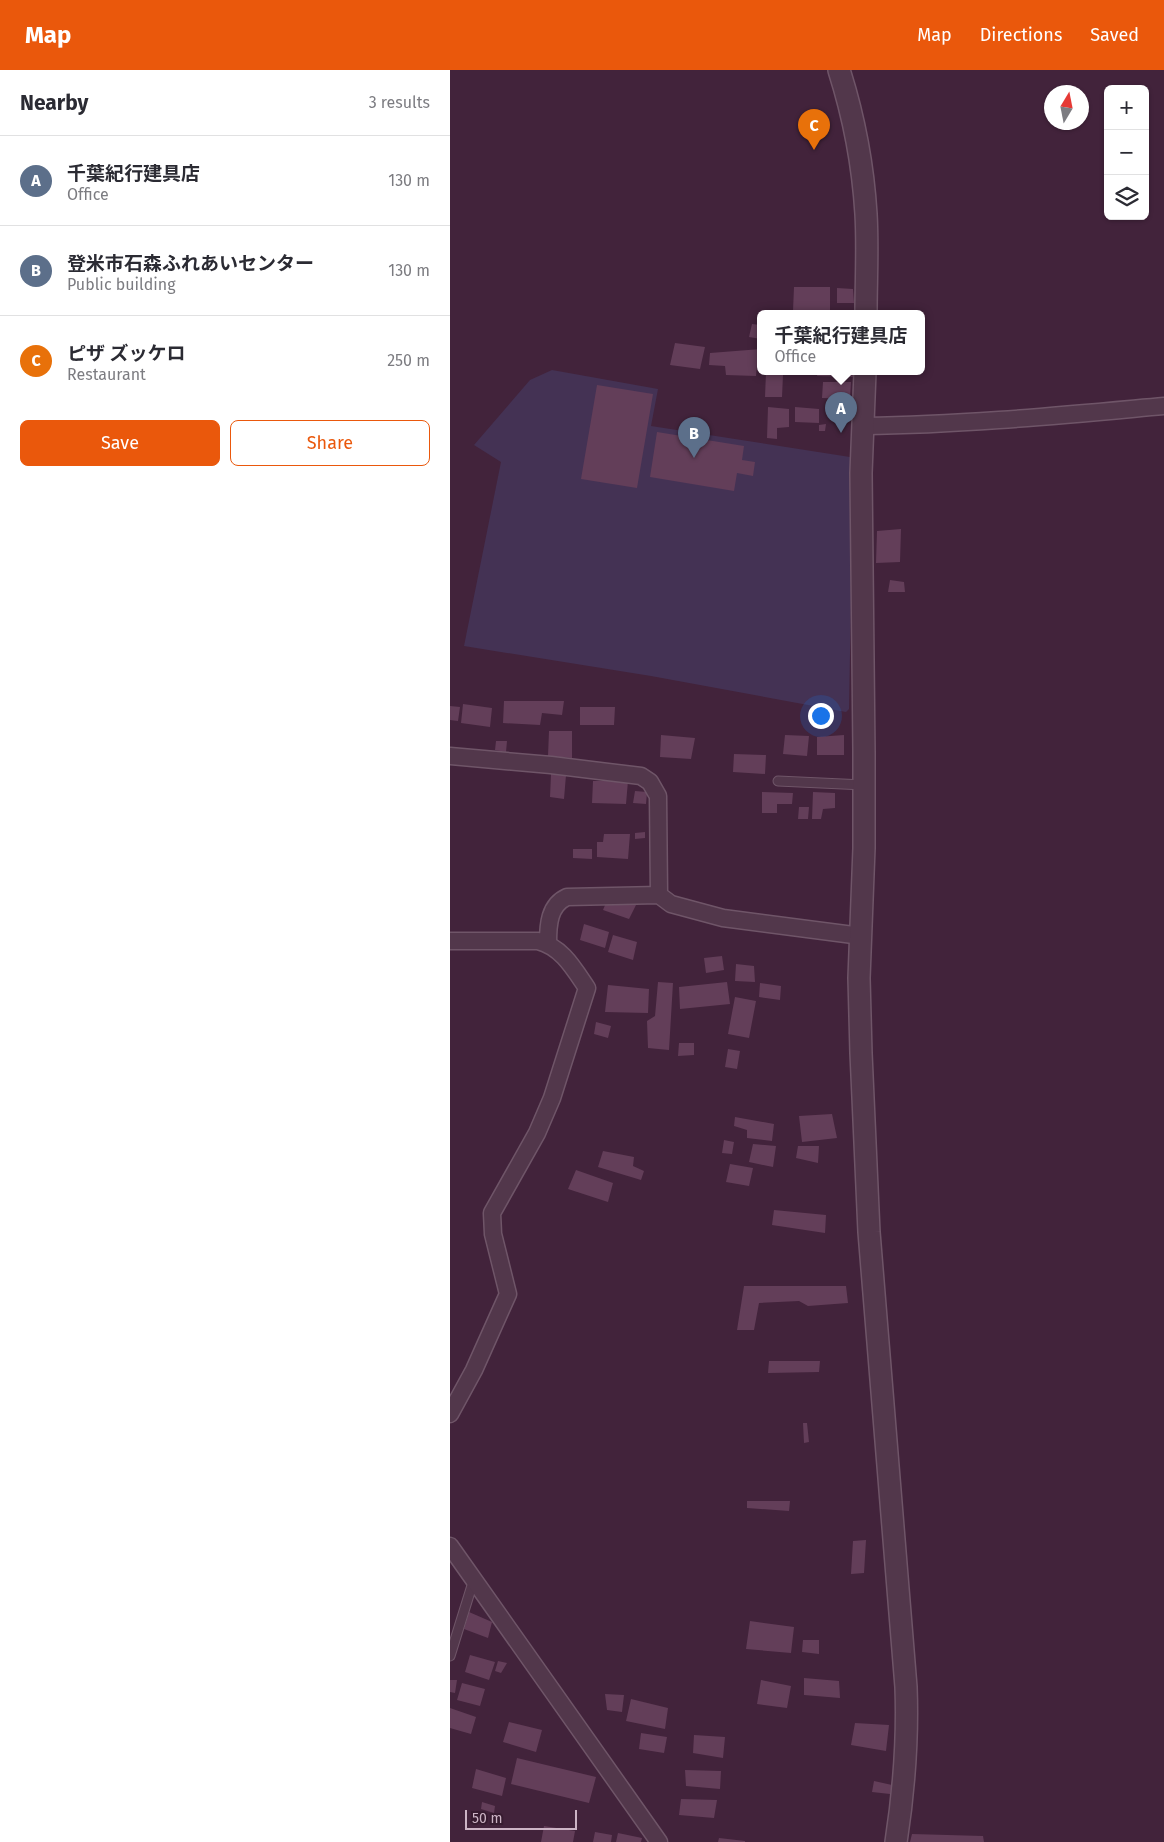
<!DOCTYPE html>
<meta charset="utf-8">
<style>
body{margin:0;font-family:"Fira Sans","Noto Sans JP",sans-serif;background:#f7f7f7;color:#2b2b33}
.controls{position:absolute;right:15px;top:15px;display:grid;overflow:hidden;border-radius:8px;box-shadow:0 1px 4px #0004}
.controls button{width:45px;height:45px;display:grid;place-items:center;padding:0;border:0;border-bottom:1px solid #e1e1e2;background:#fff;color:#2b2b33;font:25px sans-serif}
.compass{position:absolute;left:594px;top:15px;width:45px;height:45px;border-radius:50%;background:#fff;box-shadow:0 1px 4px #0004;rotate:10deg}
.scale{position:absolute;left:15px;bottom:12px;width:112px;box-sizing:border-box;padding-left:5px;border:2px solid #ccb4c5;border-top:0;font-size:14px;line-height:18px;white-space:nowrap;color:#ccb4c5;-webkit-text-stroke:4px #371c30;paint-order:stroke}
.you{position:absolute;left:370px;top:645px;width:18px;height:18px;margin:-12px;border:4px solid #fff;border-radius:50%;background:#1a73e8;box-shadow:0 0 0 8px #1a73e833}
.badge{display:grid;place-items:center;width:32px;height:32px;border-radius:50%;background:#ea580c;color:#fff;font-size:16px;font-weight:700}
.pin{position:absolute;translate:-50% -41px;filter:drop-shadow(0 1px 2px #0008)}
.pin::after{content:'';position:absolute;top:26px;width:18px;height:15px;background:inherit;clip-path:polygon(0 0,100% 0,50% 100%)}
.popup{position:absolute;left:307px;top:240px;width:168px;height:65px;box-sizing:border-box;display:grid;place-content:center;border-radius:8px;background:#fff;filter:drop-shadow(0 1px 4px #0005);font-size:16px;white-space:nowrap;color:#7c7c81}
.popup b{font-size:19px;color:#2b2b33}
.popup::after{content:'';position:absolute;left:50%;top:100%;margin-left:-10px;border:10px solid transparent;border-top-color:#fff}
.list{margin:0;padding:0;list-style:none}
h2{display:flex;justify-content:space-between;align-items:center;height:65px;margin:0;padding:0 20px;font-size:21px}
h2 small{font-size:16px;font-weight:400;color:#7c7c81}
.list li{display:grid;grid-template-columns:32px 1fr auto;gap:15px;align-items:center;box-sizing:border-box;height:90px;padding:0 20px;border-top:1px solid #e1e1e2}
.list b{display:block;font-size:19px;white-space:nowrap}
.list p{margin:0;font-size:16px;white-space:nowrap;color:#7c7c81}
.list em{font-size:16px;font-style:normal;color:#7c7c81}
.actions{display:flex;gap:10px;padding:15px 20px}
.actions a{flex:1;padding:11px 0;border:1px solid #ea580c;border-radius:8px;text-align:center;font-size:18px;color:#ea580c}
.actions .main{background:#ea580c;color:#fff}
.icon{flex:none;width:28px;height:28px;fill:none;stroke:currentColor;stroke-width:2;stroke-linecap:round;stroke-linejoin:round}
.map{position:relative;flex:none;width:714px;height:1772px;overflow:hidden}
header{display:flex;align-items:center;gap:30px;box-sizing:border-box;height:70px;padding:0 25px;background:#ea580c;color:#fff}
header strong{font-size:24px}
nav{display:flex;gap:28px;margin-inline-start:auto;font-size:18px}
main{display:flex}
aside{flex:1;background:#fff}
.map>svg:first-child{display:block}
.green{fill:#443254}
.building{fill:#633e59}
.lines{fill:none;stroke-linecap:round;stroke-linejoin:round}
.service-casing{stroke:#6f5568;stroke-width:11}
.minor-casing{stroke:#6f5568;stroke-width:19}
.tertiary-casing{stroke:#6f5568;stroke-width:24}
.service{stroke:#52374b;stroke-width:9}
.minor{stroke:#52374b;stroke-width:16}
.tertiary{stroke:#52374b;stroke-width:21}
</style>
<header>
<strong>Map</strong>
<nav><a>Map</a><a>Directions</a><a>Saved</a></nav>
</header>
<main>
<aside>
<h2>Nearby<small>3 results</small></h2>
<ul class="list">
<li><span class="badge" style="background:#5c6f8a">A</span><div><b>千葉紀行建具店</b><p>Office</p></div><em>130 m</em></li>
<li><span class="badge" style="background:#5c6f8a">B</span><div><b>登米市石森ふれあいセンター</b><p>Public building</p></div><em>130 m</em></li>
<li><span class="badge" style="background:#e8710a">C</span><div><b>ピザ ズッケロ</b><p>Restaurant</p></div><em>250 m</em></li>
</ul>
<div class="actions"><a class="main">Save</a><a>Share</a></div>
</aside>
<div class="map">
<svg width="714" height="1772" viewBox="0 0 714 1772">
<rect width="100%" height="100%" fill="#42233b"/>
<!-- green -->
<path class="green" d="M102 300 208 319 201 356 400 387 401 528 399 639 396 642 201 606 14 576 51 392 24 375 80 310Z"/>
<!-- building -->
<path class="building" d="M344 217H380V241H343Z
M387 218 403 219 404 233H387Z
M302 254 311 255V269L299 267Z
M225 273 255 277 250 299 220 295Z
M311 279V295H307L306 306 276 305 275 296 259 295 260 283Z
M316 302H339V305H333L332 327H315Z
M368 302H405V307L367 306Z
M373 312H401L400 329 372 328Z
M147 315 203 324 187 418 131 409Z
M318 337 339 339V357L327 358V369L317 368Z
M345 337 369 339V353L345 352Z
M376 354 375 361H369V355Z
M207 362 294 376 292 390 305 392 303 406 287 403 284 421 200 407Z
M451 459 450 492 426 493 427 461Z
M440 510 454 512 455 522H438Z
M54 631H114L112 645 92 643 90 655 53 653Z
M13 634 42 638 40 657 11 653Z
M0 636 10 637 8 651 0 650Z
M130 637H165L164 655H130Z
M99 661H122V688L98 686Z
M211 665 245 668 241 689 210 687Z
M335 665 359 666 357 686 333 684Z
M394 665V685H367V667Z
M46 671H57L56 682 45 680Z
M284 684 316 685 315 704 283 702Z
M101 704 116 705 114 729 100 727Z
M143 711H178L176 734 142 733Z
M185 721 197 722 196 734 183 733Z
M312 722 343 723 342 734H327V743H312Z
M363 722 385 723V738L373 739 371 749H362Z
M349 737H359L358 749H348Z
M195 762V768L185 769V763Z
M154 764H180L178 789 147 787V772H153Z
M123 779H142V789L123 788Z
M158 828 186 835 179 849 153 840Z
M134 854 159 862 155 878 130 870Z
M163 865 187 872 183 890 158 882Z
M272 886 274 900 256 903 254 888Z
M286 894 304 896 305 912 285 911Z
M208 912 223 913 219 980 198 978 197 951 205 946Z
M277 912 280 934 230 939 229 917Z
M310 913 331 916 330 930 309 927Z
M158 915 199 919 198 943 155 942Z
M285 927 306 931 299 968 278 964Z
M146 952 161 956 158 968 144 964Z
M229 973H244V985L228 986Z
M278 979 290 981 287 999 275 997Z
M382 1044 387 1068 352 1072 349 1046Z
M285 1047 324 1054 322 1071 297 1068V1060L284 1056Z
M274 1070 284 1072 282 1084 272 1083Z
M303 1074 326 1076 323 1097 299 1092Z
M348 1076H369L368 1093 346 1088Z
M153 1081 184 1087 183 1096 194 1101 191 1110 148 1097Z
M280 1094 303 1098 299 1116 276 1112Z
M126 1100 163 1113 158 1132 118 1119Z
M324 1140 376 1145 375 1163 322 1155Z
M294 1216H396L398 1233 358 1236 349 1231 309 1233 304 1260H287Z
M319 1291H370L369 1302 318 1303Z
M353 1353H357L359 1372 354 1373Z
M297 1431H340L339 1441 297 1438Z
M416 1470 414 1503 401 1504 403 1471Z
M19 1542 42 1552 38 1568 14 1559Z
M300 1551 344 1557 341 1583 296 1579Z
M353 1570H369V1584L352 1582Z
M20 1585 45 1592 39 1610 15 1602Z
M48 1591 57 1593 51 1603 45 1601Z
M354 1608 389 1611 390 1628 354 1625Z
M0 1610H7L5 1623 0 1622Z
M311 1610 341 1616 337 1638 307 1634Z
M12 1613 35 1619 30 1636 7 1630Z
M155 1624 174 1625 172 1642 157 1640Z
M181 1629 218 1638 215 1659 176 1651Z
M0 1638 26 1647 21 1664 0 1658Z
M59 1652 92 1660 86 1682 53 1672Z
M405 1653 439 1655 436 1681 401 1675Z
M191 1663 217 1667 214 1683 189 1679Z
M244 1665 275 1667 273 1688 243 1683Z
M67 1688 146 1707 139 1733 61 1714Z
M26 1699 56 1708 52 1726 22 1718Z
M235 1700 271 1701 270 1719 236 1716Z
M424 1711 442 1715 440 1724 422 1722Z
M231 1729 267 1730 264 1748 229 1745Z
M32 1732 45 1736 44 1743 31 1739Z
M94 1756 125 1761 123 1772H91Z
M145 1762 162 1765 161 1772H143Z
M168 1763 192 1768 191 1772H166Z
M462 1764 533 1766 534 1772H460Z
M269 1768 295 1771V1772H268Z"/>
<g class="lines">
<!-- service casing -->
<g class="service-casing">
<path id="service" d="M328 711 414 715
M0 1586 24 1509"/>
</g>
<!-- minor casing -->
<g class="minor-casing">
<path id="minor" d="M414 356C514 355 614 345 714 336
M0 686 101 695 191 706 200 712 208 726 209 825
M0 871H88C112 877 124 899 137 918L102 1028 87 1063 42 1143 43 1164 58 1224 24 1300 0 1344
M98 873C98 855 99 835 117 827L209 825 221 834 273 848 411 866
M0 1476 209 1772"/>
</g>
<!-- tertiary casing -->
<g class="tertiary-casing">
<path id="tertiary" d="M389 0C404 47 413 95 416 144 418 177 416 211 416 244
M415 302 411 403 414 682V778L409 908 411 983 419 1162 456 1617C458 1670 454 1720 446 1772"/>
</g>
<!-- service -->
<use href="#service" class="service"/>
<!-- minor -->
<use href="#minor" class="minor"/>
<!-- tertiary -->
<use href="#tertiary" class="tertiary"/>
</g>
</svg>
<div class="controls">
<button>+</button>
<button>−</button>
<button><svg class="icon" aria-label="layers" viewBox="0 0 24 24"><path d="M12 4l9 5-9 5-9-5zM3 14l9 5 9-5"/></svg></button>
</div>
<svg class="compass" viewBox="-18 -18 36 36"><path d="M0-13l5 13h-10z" fill="#e53935"/><path d="M0 13l5-13h-10z" fill="#7c7c81"/></svg>
<div class="scale">50 m</div>
<div class="you"></div>
<div class="pin badge" style="left:391px;top:363px;background:#5c6f8a">A</div>
<div class="popup"><b>千葉紀行建具店</b>Office</div>
<div class="pin badge" style="left:244px;top:388px;background:#5c6f8a">B</div>
<div class="pin badge" style="left:364px;top:80px;background:#e8710a">C</div>
</div>
</main>
